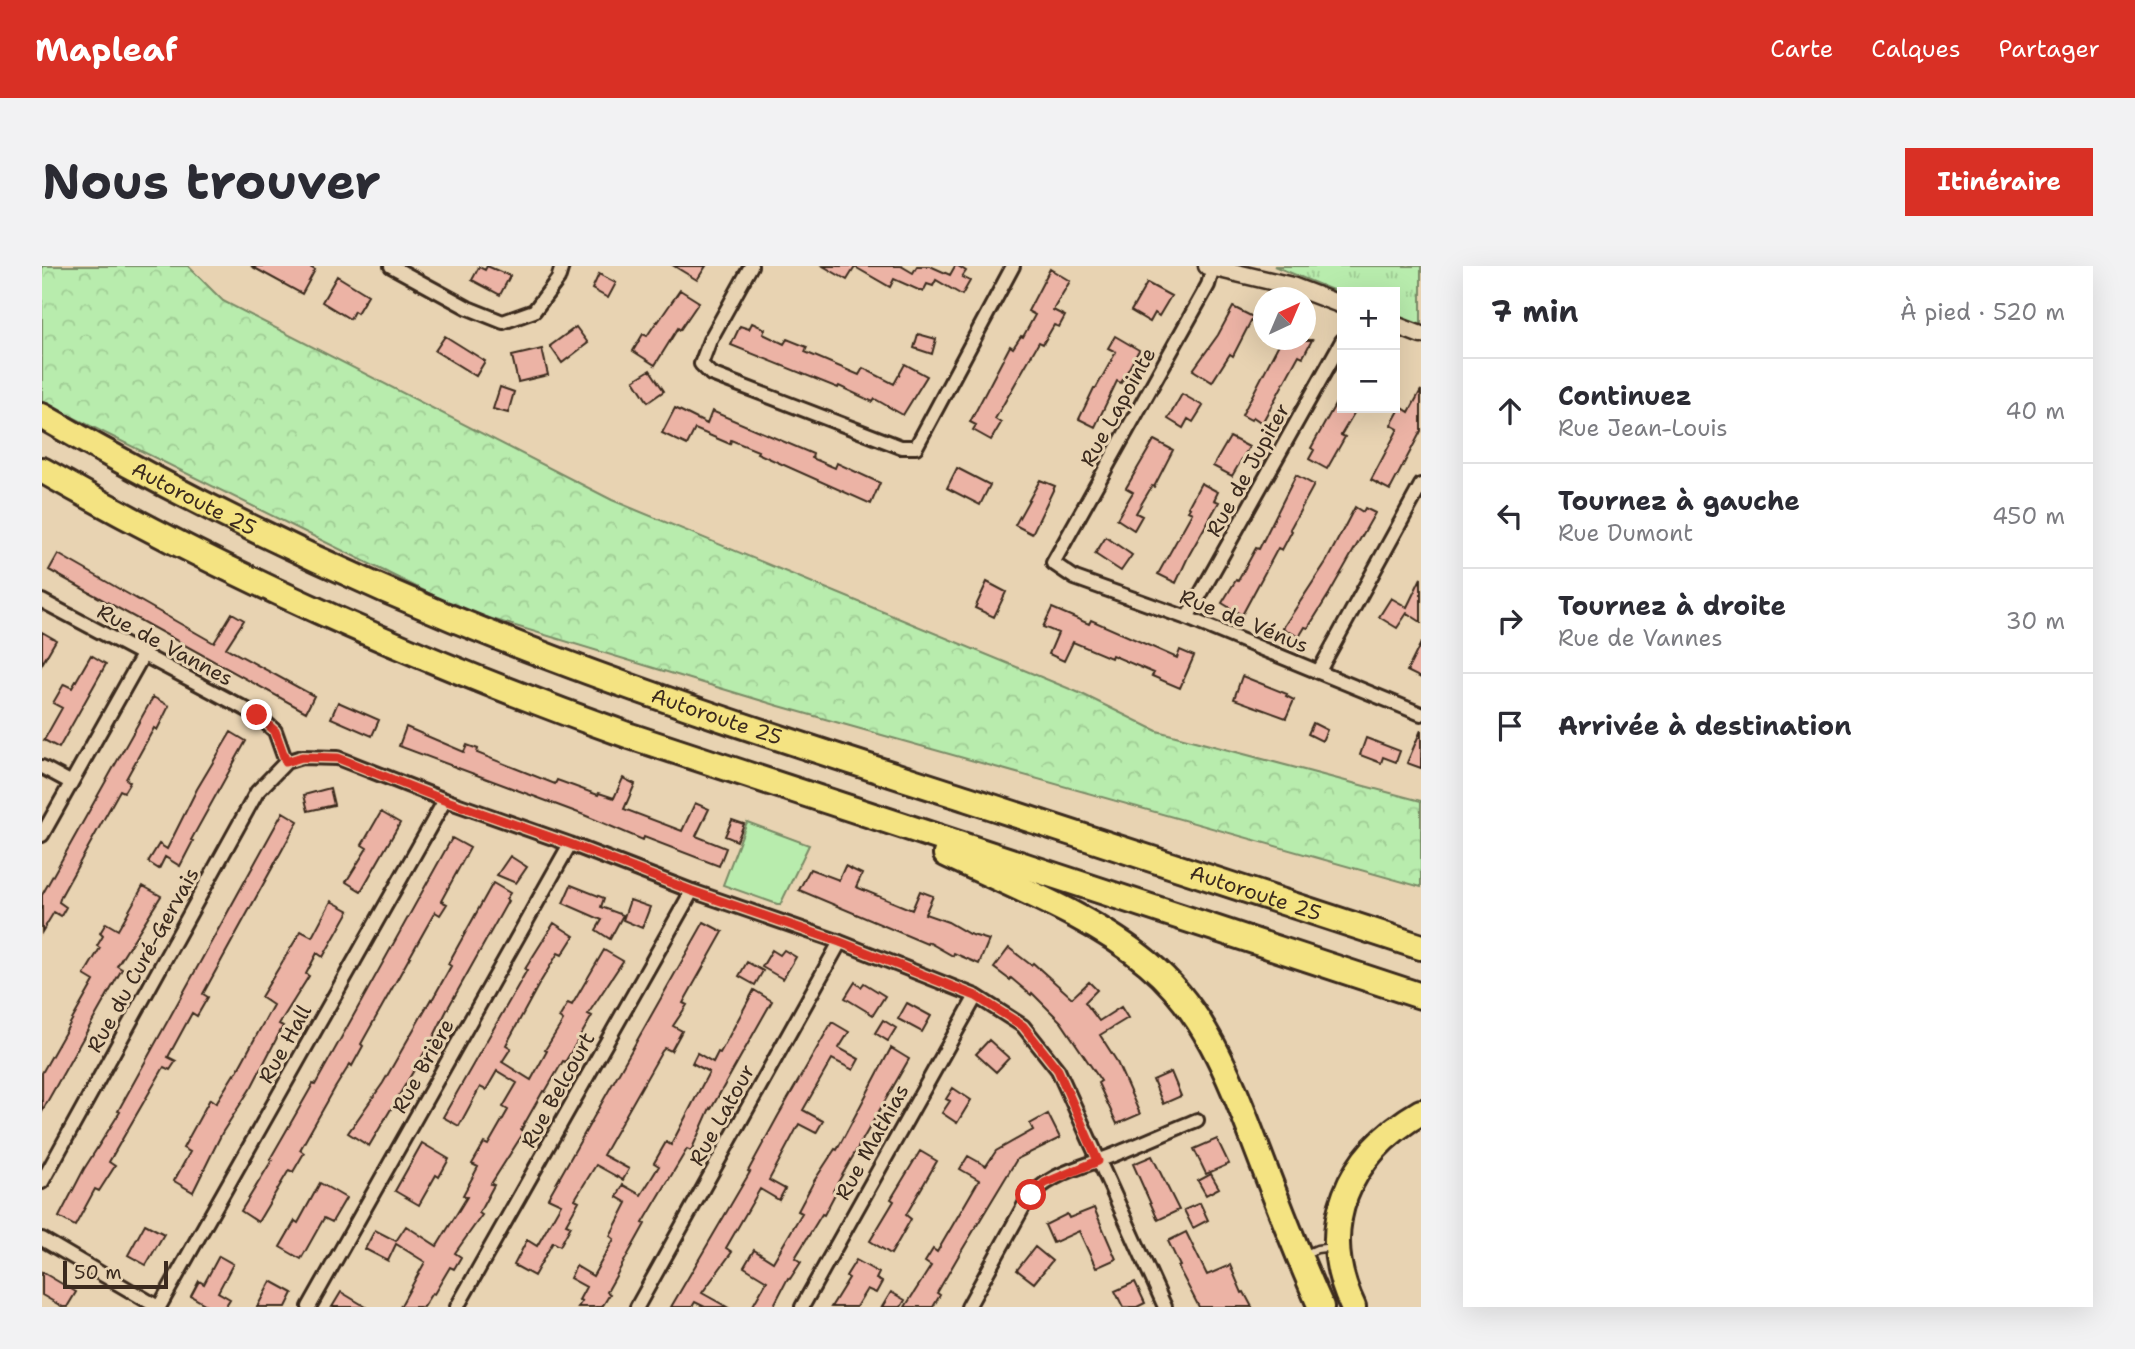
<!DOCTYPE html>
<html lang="fr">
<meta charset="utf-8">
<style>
body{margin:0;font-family:"Shantell Sans",sans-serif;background:#f2f2f3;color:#2b2b33}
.controls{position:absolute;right:21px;top:21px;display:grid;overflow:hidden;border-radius:0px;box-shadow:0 7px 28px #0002}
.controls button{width:63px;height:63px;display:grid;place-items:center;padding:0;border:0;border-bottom:2px solid #e1e1e2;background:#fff;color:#2b2b33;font:35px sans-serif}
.compass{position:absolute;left:1211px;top:21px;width:63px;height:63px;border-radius:50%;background:#fff;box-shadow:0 7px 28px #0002;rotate:44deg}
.scale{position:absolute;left:21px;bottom:18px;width:105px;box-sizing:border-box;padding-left:7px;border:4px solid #3b2a1e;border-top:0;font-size:19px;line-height:24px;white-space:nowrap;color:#3b2a1e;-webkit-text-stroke:5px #e8d3b2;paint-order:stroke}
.stop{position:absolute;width:21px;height:21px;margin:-16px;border:5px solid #d93025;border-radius:50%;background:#fff}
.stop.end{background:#d93025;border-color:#fff;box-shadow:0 2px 7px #0008}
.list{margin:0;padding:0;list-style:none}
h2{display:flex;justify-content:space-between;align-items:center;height:91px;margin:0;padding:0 28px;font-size:30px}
h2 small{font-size:23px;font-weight:400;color:#7c7c81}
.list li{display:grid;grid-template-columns:46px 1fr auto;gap:21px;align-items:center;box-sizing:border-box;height:105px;padding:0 28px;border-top:2px solid #e1e1e2}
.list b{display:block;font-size:26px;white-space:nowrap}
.list p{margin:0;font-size:23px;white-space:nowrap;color:#7c7c81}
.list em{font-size:23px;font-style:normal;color:#7c7c81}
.icon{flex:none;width:38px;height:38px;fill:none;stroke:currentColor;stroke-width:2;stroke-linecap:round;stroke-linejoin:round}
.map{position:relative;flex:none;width:1379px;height:1041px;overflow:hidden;border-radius:0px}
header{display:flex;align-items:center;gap:42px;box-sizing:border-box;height:98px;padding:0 35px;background:#d93025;color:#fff}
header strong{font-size:33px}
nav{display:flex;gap:38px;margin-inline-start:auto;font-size:24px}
.intro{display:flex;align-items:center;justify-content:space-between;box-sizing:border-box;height:168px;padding:0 42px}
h1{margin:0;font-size:49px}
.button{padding:18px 32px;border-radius:0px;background:#d93025;color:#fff;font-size:24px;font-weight:700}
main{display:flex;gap:42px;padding:0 42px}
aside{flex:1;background:#fff;border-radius:0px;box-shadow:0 7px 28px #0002}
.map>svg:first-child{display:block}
.grass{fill:url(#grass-tufts);stroke:#7a8b66;stroke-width:2}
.forest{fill:url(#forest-crowns);stroke:#7a8b66;stroke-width:2}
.green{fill:#b8ecad;stroke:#7a8b66;stroke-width:2}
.building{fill:#ecb3a5;stroke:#3b2a1e;stroke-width:2}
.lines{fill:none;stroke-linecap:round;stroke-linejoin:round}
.service-casing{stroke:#3b2a1e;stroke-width:11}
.minor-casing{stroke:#3b2a1e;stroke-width:18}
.tertiary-casing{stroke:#3b2a1e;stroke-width:21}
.motorway-casing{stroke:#3b2a1e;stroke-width:30}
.service{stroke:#e8d3b2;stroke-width:6}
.minor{stroke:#e8d3b2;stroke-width:12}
.tertiary{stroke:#e8d3b2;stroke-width:16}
.motorway{stroke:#f4e382;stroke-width:24}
.route{stroke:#d93025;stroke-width:9}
.labels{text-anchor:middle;stroke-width:6;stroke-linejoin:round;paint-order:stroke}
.street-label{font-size:21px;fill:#3b2a1e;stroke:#e8d3b2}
</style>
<header>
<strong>Mapleaf</strong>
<nav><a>Carte</a><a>Calques</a><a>Partager</a></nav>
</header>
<div class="intro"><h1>Nous trouver</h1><a class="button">Itinéraire</a></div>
<main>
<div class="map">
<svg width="1379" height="1041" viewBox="0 0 1379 1041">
<defs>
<pattern id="grass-tufts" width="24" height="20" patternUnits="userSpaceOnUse" patternTransform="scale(1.75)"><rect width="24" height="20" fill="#b8ecad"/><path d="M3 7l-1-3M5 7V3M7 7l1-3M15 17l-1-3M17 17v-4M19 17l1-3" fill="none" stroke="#9fcb94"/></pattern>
<pattern id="forest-crowns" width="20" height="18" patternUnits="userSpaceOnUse" patternTransform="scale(1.75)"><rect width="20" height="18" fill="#b8ecad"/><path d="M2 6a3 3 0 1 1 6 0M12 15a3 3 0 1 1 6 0" fill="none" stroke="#9fcb94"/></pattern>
</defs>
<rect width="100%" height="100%" fill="#e8d3b2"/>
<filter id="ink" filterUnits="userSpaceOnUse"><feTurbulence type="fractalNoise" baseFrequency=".0143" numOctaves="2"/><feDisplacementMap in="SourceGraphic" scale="14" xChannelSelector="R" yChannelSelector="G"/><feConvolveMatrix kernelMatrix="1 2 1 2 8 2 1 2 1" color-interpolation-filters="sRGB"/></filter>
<g filter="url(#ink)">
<!-- grass -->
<path class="grass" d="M1232 0H1379V61L1353 50V26H1300V28Z"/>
<!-- forest -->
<path class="forest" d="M0 0H146L181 35 570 234 1040 428 1115 465 1379 535V621L737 440 421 344 0 136Z"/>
<!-- green -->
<path class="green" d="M705 556 767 579 738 639 681 619Z"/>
<!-- building -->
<path class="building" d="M209 0H266L273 4 260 28Z
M445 0 468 10 458 29 430 14 437 1 443 4Z
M632 0H664L655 14Z
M781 0H859L871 7 875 0H888L908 9 913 0H916L924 5 920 11 928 15 920 29 894 14 891 20 885 18 881 26 852 13 848 21 813 1 805 14Z
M1008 3 1028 15 1011 44 1023 50 1017 61 1012 59 1001 78 997 76 953 153 959 157 949 174 931 164 934 159 928 156 968 80 971 82 979 70 981 71 993 49 986 45Z
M557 8 574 17 566 32 550 23Z
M295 10 326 29 315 47 312 45 308 53 280 36Z
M1105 17 1129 30 1117 50 1113 47 1108 56 1089 45Z
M638 24 657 36 638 64 636 62 613 99 591 85 601 68 605 70 615 55 616 56Z
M1191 41 1211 51 1191 90 1188 88 1170 116 1151 104 1176 69Z
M710 57 723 63 721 68 742 78 745 73 765 81 763 86 817 109 821 102 852 118 863 98 885 110 861 149 833 133 831 136 797 120 796 122 689 79 698 60 707 63Z
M534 61 546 77 520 97 508 80Z
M876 68 894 73 890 88 872 82Z
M403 70 443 95 434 110 393 85Z
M1073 70 1097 84 1079 117 1075 115 1053 161 1037 153 1052 122H1054L1074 86 1066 82Z
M1239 74H1270L1261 91 1257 89 1220 157 1211 151 1209 154 1200 149Z
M500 83 506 109 476 116 470 90Z
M608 104 622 125 606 136 592 114Z
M458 121 472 126 466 147 451 143Z
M1379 124V165L1348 224 1329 214 1356 163 1349 159 1359 141 1367 146Z
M1300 126V142H1315L1299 169 1303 171 1285 203 1267 193 1272 184 1269 182Z
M1140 128 1161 140 1151 156 1146 153 1141 162 1126 153Z
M633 142 665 158 670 145 771 188 770 192 793 202 795 197 838 217 829 238 715 187 716 185 689 174 688 178 653 163 645 179 620 167Z
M1188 171 1207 181 1190 210 1171 200Z
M1112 174 1131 184 1112 221 1110 220 1094 247 1100 250 1092 264 1075 253 1091 226 1084 222Z
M915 202 948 219 938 239 905 222Z
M1254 209 1272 219 1248 263 1250 265 1240 284 1236 282 1200 349 1180 337 1194 314 1196 315 1214 282 1217 283Z
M998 214 1013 220 990 268 973 259Z
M1159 217 1176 226 1172 234 1177 236 1147 289 1134 317 1116 308 1150 247 1146 245 1148 242 1146 241Z
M1313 241 1321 246 1323 242 1333 247 1287 328 1266 362 1263 361 1257 371 1241 362 1284 296Z
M1064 271 1090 289 1079 305 1053 288Z
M16 288 172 377 190 347 202 354 184 382 272 430 264 446 7 304Z
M1379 312V356L1365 347 1355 362 1337 351 1349 332 1365 341Z
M945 316 964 326 952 351 933 342Z
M1010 342 1047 358 1049 354 1135 392 1138 384 1152 390 1138 422 1110 410 1112 407 1070 389 1069 392 1031 376 1022 395 1007 388 1016 367 1001 361Z
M0 366 14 374 0 398Z
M1379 377V412L1365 405Z
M49 389 64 398 17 482 2 474 20 442 11 437 22 418 30 422Z
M1200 410 1245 428 1244 430 1252 434 1244 452 1192 433Z
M111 431 127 440 115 464 112 462 84 513 88 516 82 526 78 524 19 630 17 636 24 641 19 650 12 646 0 666V629Z
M296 436 337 454 330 470 289 452Z
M1271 457 1285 464 1280 475 1266 468Z
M364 461 422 486 425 479 436 483 435 487 513 518 515 514 556 529 557 527 572 532 581 512 593 518 582 543 640 565 653 537 667 543 654 570 684 582 677 600 602 571 601 574 542 549 357 480Z
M1379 464V502L1365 497Z
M189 466 204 475 149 574 151 575 138 600 123 591 117 603 106 596 117 578 125 583 155 523Z
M1324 472 1358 485 1354 496 1341 491 1339 497 1318 489Z
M288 522 292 539 266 545 262 529Z
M241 546 256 555 161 728 166 731 155 750 150 747 126 791 134 795 128 804 122 801 67 896 73 900 57 925 53 923 33 960 17 951 42 903 78 846 76 845Z
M339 546 358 557 319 625 304 616 325 582 320 579Z
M690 554 702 558 695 575 683 570Z
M410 572 428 582 399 635 405 638 398 649 393 646 319 778 321 780 310 800 308 798 293 822 258 884 262 887 251 906 247 904 216 956 199 945 230 894 228 893 243 867 271 818 273 819Z
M468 590 485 601 474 617 455 609Z
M803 600 820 608 814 621 870 644 878 625 891 630 883 648 906 656 927 668 947 674 937 698 912 687 911 690 886 676 885 678 757 624 768 603 797 614Z
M451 617 468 627 464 633 466 635 406 742 391 772 327 880 306 867 341 817 389 733 390 734 409 700 406 698Z
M529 619 562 632 559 641 581 649 568 673 554 664 560 654 521 637Z
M101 620 119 630 75 700 80 703 0 845V807L52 715 42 709 58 682 55 680 61 670 58 667 64 657 76 664Z
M588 634 608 641 600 662 581 654Z
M289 635 307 645 281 691 275 687 264 708 267 710 237 758 241 760 210 820 180 867 151 926 132 915 148 886 141 882 168 833 174 837 192 808 193 809 231 739 219 731 259 665 270 671Z
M662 656 681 666 641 737 645 739 631 760 640 765 629 785 623 782 620 785 561 889 587 903 581 914 554 899 533 933 537 935 524 958 529 960 518 980 511 976 492 1010 472 999 485 974 495 980 519 938 506 932Z
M512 657 532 670 520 689 516 687 496 720 464 779 469 782 460 796 489 814 505 785 503 784 521 755 517 752 526 737 530 739 562 684 581 695 546 748 550 750 532 781 523 796 521 795 503 826 501 825 479 864 482 866 449 918 452 919 437 947 440 949 413 987 419 991 412 1003 408 1001 392 1028 390 1027 381 1041H358L383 996 354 978 346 995 323 983 333 964 354 975 364 960 395 980 425 931 421 929 436 901 430 898 442 877 446 879 466 844 461 841 475 817 455 805 444 824 438 821 417 860 401 851 485 704 483 703Z
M967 682 989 699 991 697 1030 732 1047 716 1055 724 1043 736 1057 755 1079 741 1086 752 1058 769 1074 794 1098 848 1075 858 1056 817 1059 815 1019 756 990 727 989 729 969 712 968 714 952 702Z
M730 684 738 689 742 684 754 691 741 713 720 701Z
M705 696 721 705 713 719 697 710Z
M813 716 819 721 822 717 843 730 831 749 803 732Z
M712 724 730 735 669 843 668 842 649 885 645 883 601 957 603 958 565 1026 568 1028 560 1041H536L540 1035 537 1034 544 1021 528 1012 534 1000 551 1010 572 973 568 970 585 937 575 931 581 919 599 929 617 900 612 897 624 876 629 879 667 806 650 797 655 787 671 796 676 786 678 787Z
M865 737 889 750 880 766 856 753Z
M841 754 854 762 846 775 833 767Z
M790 756 807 766 797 782 817 793 811 804 790 793 761 844 781 855 774 867 757 858 727 914 743 923 737 934 718 923 684 982 690 986 660 1027 685 1041H663L653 1036 650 1041H629L708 906 706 905 736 850Z
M947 774 967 792 954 806 934 788Z
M849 782 867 793 791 925 794 926 782 949 780 948 753 992 759 996 748 1013 746 1012 731 1041H710L725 1015 702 1001 712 984 731 996 760 947 756 945 772 915 793 883 795 884Z
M1129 806 1139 830 1121 838 1111 814Z
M911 822 929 834 915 857 900 847 908 835 904 833Z
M1006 848 1018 872 975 893 917 989 895 1027 898 1029 891 1041H863L889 1000 883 996 891 983 895 986 937 914 918 903 926 890 944 900 954 885 991 864 988 858Z
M1175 873 1187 898 1164 908 1152 883Z
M380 877 407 893 397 911 394 909 377 939 353 925Z
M878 885 895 895 864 949 869 953 849 988 828 975 852 935 849 933Z
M1110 890 1137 944 1116 954 1091 898Z
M1169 908 1177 922 1164 929 1156 915Z
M278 917 304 932 290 956 282 952 259 993 238 981 253 955 256 957Z
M1158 937 1166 954 1151 962 1142 944Z
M1052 942 1074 993 1054 1002 1037 965 1011 977 1003 959 1025 948 1027 952Z
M103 958 122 968 104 999 86 989Z
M1144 966 1165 1009 1188 999 1200 1027 1202 1026 1210 1041H1157L1136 1001 1138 1000 1126 975Z
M993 981 1010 995 992 1017 975 1004Z
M177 990 191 998 176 1026 188 1033 183 1041H168L149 1030 157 1015 162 1018Z
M814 994 837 1007 834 1013 840 1016 834 1027 825 1023 814 1041H789L807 1012 804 1010Z
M0 1006 34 1026 25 1041H21L0 1029Z
M229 1015 251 1027 244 1041H215Z
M1093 1016 1103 1037 1095 1041H1081L1073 1025Z
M299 1026 324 1041H290Z
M849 1026 863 1034 859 1041H840Z"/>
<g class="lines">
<!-- service casing -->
<g class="service-casing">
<path id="service" d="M1261 989 1275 983 1291 981"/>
</g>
<!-- minor casing -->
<g class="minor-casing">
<path id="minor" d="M349 0 426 42 461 56 492 45 516 13 520 0
M709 0 668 74 659 98 669 108 859 181H874L971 0
M1171 1 1166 19 1011 297 1033 312 1145 352 1379 448
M0 335 215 449 233 465 244 496
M1145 352 1300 75
M1277 405 1379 219
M244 496 260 491 296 492 403 534 528 578 650 625 798 676 934 730 981 760 1016 804 1123 1041
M0 501 28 516
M0 569 101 389
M0 916 215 526 244 496
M0 973 116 1041
M117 1041 403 534
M267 1041 528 578
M415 1041 650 625
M595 1041 798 676
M760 1041 934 730
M926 1041 984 936C1004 907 1043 901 1074 888 1101 877 1128 865 1155 854"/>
</g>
<!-- tertiary casing -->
<g class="tertiary-casing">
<path id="tertiary" d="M1165 0 1250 20 1300 39
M1353 59 1379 69"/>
</g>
<!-- motorway casing -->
<g class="motorway-casing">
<g id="motorway">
<path id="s1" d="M0 150C163 245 334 325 510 392 647 444 787 488 926 533 1077 582 1228 632 1379 681"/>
<path d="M0 204C187 311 385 398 588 470L1379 730"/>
<path d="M904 588C970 620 1050 650 1106 697 1167 748 1191 821 1219 893 1238 943 1257 992 1279 1041"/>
<path d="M1311 1041C1273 961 1306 888 1379 846"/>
</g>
</g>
<!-- service -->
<use href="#service" class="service"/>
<!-- minor -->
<use href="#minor" class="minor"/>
<!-- tertiary -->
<use href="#tertiary" class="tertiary"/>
<!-- motorway -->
<use href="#motorway" class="motorway"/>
</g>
</g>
<g class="lines" filter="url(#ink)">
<!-- route -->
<path class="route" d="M215 449 233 465 244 496 260 491 296 492 402 534 528 578 650 625 798 676 934 730 981 760 1016 804 1056 895 1003 917 989 929"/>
</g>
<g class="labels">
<!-- street labels -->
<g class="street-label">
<text transform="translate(1076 141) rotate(-61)" y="7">Rue Lapointe</text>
<text transform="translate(1206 204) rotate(-61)" y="7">Rue de Jupiter</text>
<text dy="7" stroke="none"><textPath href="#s1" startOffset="173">Autoroute 25</textPath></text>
<text transform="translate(1202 355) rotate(22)" y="7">Rue de Vénus</text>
<text transform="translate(123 379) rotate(28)" y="7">Rue de Vannes</text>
<text dy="7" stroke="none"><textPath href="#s1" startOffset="740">Autoroute 25</textPath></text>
<text dy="7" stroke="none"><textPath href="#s1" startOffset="1307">Autoroute 25</textPath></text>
<text transform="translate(101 694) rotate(-61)" y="7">Rue du Curé-Gervais</text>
<text transform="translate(243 778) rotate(-61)" y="7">Rue Hall</text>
<text transform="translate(381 800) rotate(-61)" y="7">Rue Brière</text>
<text transform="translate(516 824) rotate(-61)" y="7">Rue Belcourt</text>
<text transform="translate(680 849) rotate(-61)" y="7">Rue Latour</text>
<text transform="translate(830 876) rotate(-61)" y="7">Rue Mathias</text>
</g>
</g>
</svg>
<div class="controls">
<button>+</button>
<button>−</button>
</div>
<svg class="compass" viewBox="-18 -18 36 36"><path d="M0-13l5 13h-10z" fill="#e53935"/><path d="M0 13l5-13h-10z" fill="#7c7c81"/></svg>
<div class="scale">50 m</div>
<div class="stop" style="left:989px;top:929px"></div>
<div class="stop end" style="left:215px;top:449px"></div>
</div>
<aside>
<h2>7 min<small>À pied · 520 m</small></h2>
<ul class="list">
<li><svg class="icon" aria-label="ahead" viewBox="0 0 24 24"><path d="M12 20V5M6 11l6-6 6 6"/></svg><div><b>Continuez</b><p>Rue Jean-Louis</p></div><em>40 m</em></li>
<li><svg class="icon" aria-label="left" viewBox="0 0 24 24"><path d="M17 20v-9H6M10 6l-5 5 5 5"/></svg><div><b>Tournez à gauche</b><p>Rue Dumont</p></div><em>450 m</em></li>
<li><svg class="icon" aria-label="right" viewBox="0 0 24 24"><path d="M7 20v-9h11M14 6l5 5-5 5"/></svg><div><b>Tournez à droite</b><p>Rue de Vannes</p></div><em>30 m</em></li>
<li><svg class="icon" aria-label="arrive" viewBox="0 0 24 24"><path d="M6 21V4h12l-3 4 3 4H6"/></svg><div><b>Arrivée à destination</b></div></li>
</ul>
</aside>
</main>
